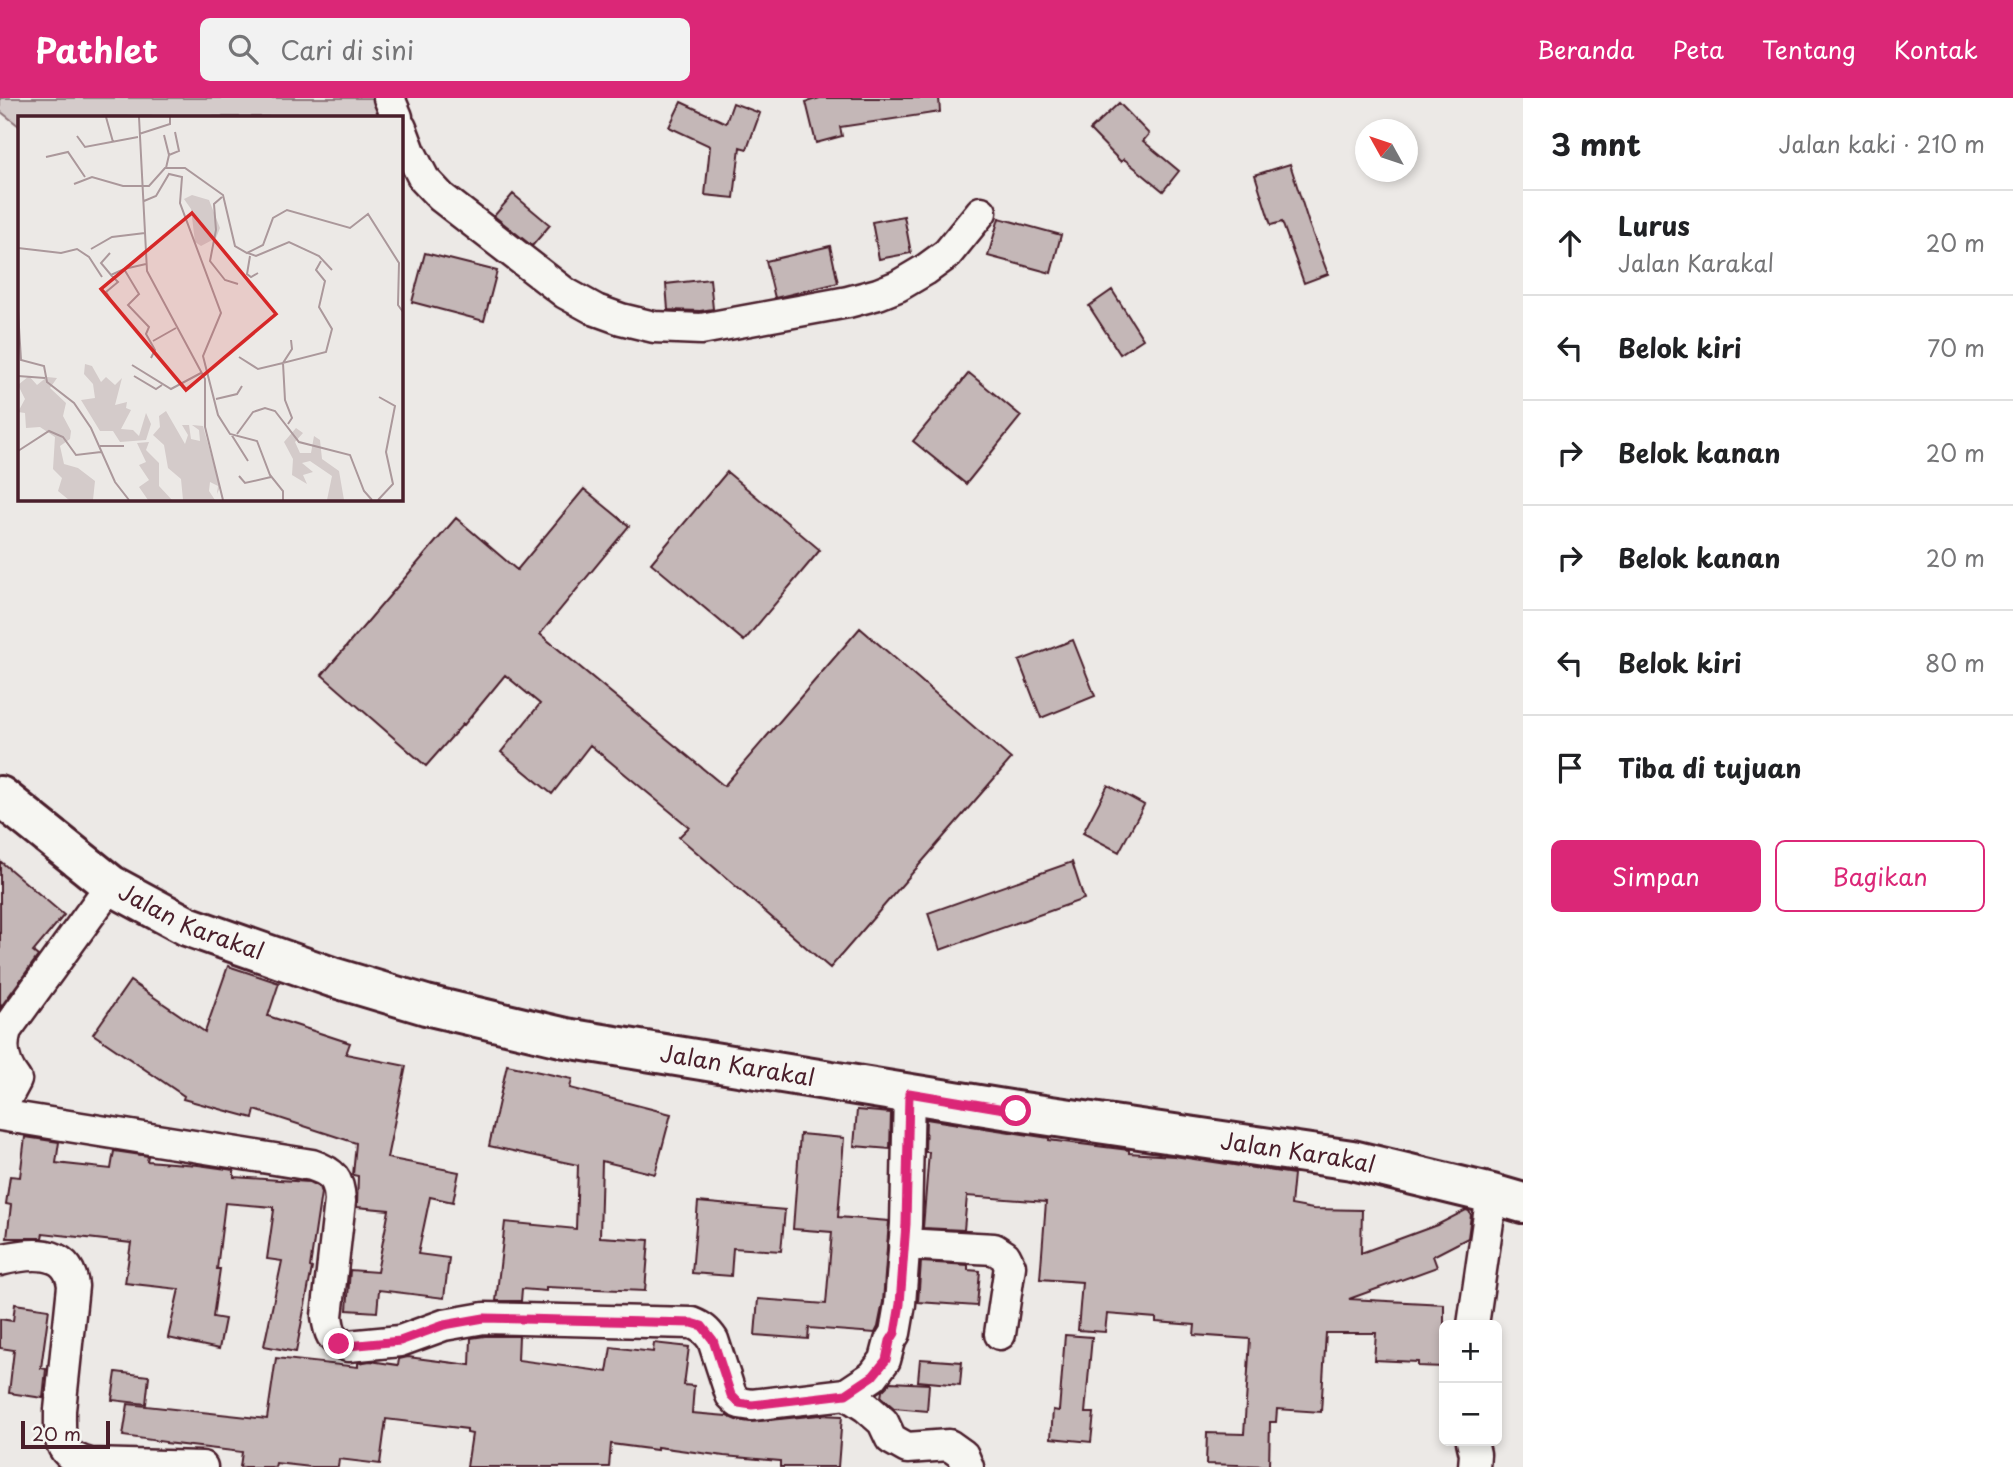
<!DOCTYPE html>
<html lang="id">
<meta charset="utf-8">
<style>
body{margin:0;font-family:"Playpen Sans",sans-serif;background:#f2f2f2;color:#202124}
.controls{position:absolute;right:21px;bottom:21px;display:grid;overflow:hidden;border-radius:10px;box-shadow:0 4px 10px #0003}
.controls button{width:63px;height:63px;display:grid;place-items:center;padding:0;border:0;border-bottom:2px solid #e0e0e0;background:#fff;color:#202124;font:35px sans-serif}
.compass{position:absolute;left:1355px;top:21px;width:63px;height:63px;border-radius:50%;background:#fff;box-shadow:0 4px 10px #0003;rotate:310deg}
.scale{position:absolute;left:21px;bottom:18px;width:89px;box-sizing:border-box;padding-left:7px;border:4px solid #4a1f2b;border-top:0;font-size:19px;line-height:24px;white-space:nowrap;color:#4a1f2b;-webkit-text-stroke:5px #f6f6f2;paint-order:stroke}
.stop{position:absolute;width:21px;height:21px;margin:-16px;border:5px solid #db2777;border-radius:50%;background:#fff}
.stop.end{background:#db2777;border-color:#fff;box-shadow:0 2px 7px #0008}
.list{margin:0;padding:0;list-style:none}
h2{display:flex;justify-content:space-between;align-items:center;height:91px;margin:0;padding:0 28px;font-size:30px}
h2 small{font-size:23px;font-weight:400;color:#757577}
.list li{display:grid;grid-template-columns:46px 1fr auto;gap:21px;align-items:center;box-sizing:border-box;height:105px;padding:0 28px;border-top:2px solid #e0e0e0}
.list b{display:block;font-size:26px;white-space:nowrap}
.list p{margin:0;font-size:23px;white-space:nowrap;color:#757577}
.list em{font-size:23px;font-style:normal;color:#757577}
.actions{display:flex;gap:14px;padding:21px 28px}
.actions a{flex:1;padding:16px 0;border:2px solid #db2777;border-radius:10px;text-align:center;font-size:24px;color:#db2777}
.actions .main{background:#db2777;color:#fff}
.icon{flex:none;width:38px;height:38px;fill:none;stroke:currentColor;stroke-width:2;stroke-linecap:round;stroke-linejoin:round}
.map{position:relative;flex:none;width:1523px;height:1369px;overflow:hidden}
header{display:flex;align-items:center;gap:42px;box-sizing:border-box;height:98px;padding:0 35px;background:#db2777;color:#fff}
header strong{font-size:33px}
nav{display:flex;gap:38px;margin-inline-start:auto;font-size:24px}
.search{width:490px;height:63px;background:#f2f2f2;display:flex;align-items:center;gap:18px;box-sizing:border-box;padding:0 24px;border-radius:10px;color:#757577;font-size:26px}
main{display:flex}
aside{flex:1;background:#fff}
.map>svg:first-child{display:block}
.green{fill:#d4cbca;stroke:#8f757a;stroke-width:2}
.building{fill:#c4b7b7;stroke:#4a1f2b;stroke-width:2}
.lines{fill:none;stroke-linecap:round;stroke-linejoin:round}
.street-casing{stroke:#4a1f2b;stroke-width:35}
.secondary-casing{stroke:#4a1f2b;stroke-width:44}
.street{stroke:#f6f6f2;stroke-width:30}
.secondary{stroke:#f6f6f2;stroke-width:38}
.route{stroke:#db2777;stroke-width:9}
.labels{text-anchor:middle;stroke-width:7;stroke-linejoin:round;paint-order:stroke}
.street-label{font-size:23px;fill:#4a1f2b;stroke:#f6f6f2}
.inset-road{fill:none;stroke:#ab989b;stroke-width:2}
.view{fill:#d62828;fill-opacity:0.15;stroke:#d62828;stroke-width:3.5}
.inset-edge{fill:none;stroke:#4a1f2b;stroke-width:3.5}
</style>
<header>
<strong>Pathlet</strong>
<div class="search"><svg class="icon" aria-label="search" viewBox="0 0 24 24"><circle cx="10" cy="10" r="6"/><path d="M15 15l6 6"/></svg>Cari di sini</div>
<nav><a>Beranda</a><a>Peta</a><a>Tentang</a><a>Kontak</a></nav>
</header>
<main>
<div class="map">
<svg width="1523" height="1369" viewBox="0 0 1523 1369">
<rect width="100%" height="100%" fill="#ece9e6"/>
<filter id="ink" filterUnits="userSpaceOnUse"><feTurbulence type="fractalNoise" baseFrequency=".0143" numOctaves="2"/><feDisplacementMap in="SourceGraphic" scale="14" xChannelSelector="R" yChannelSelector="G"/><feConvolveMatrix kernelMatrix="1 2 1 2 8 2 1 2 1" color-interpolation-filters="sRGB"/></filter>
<g filter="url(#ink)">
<!-- green -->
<path class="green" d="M0 0H398L395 19H19V28L0 13Z"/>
<!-- building -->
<path class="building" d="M820 0H939L940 14 840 29 842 38 816 45 806 4Z
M681 4 726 25 733 5 760 15 747 51 740 49 734 100 705 97 710 48 669 29Z
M1119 5 1149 36 1143 43 1179 73 1163 93 1124 61 1121 64 1090 32Z
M1290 66 1309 126 1328 176 1304 185 1282 124 1271 127 1255 77Z
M513 96 550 127 532 148 494 118Z
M904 118 911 155 879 161 872 124Z
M999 120 1061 137 1051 175 988 158Z
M830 148 838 185 775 200 766 163Z
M425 155 497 173 484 223 412 204Z
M710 181 713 211 700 213 668 212 666 186Z
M1112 192 1143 241 1120 256 1089 208Z
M969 275 1021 318 966 386 913 343Z
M727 374 820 452 744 543 651 465Z
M584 391 629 428 540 536 724 688 860 530 1011 661 830 870 679 739 689 729 590 647 552 696 501 654 540 606 505 577 464 627 463 626 426 668 322 577 456 420 517 472Z
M1073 542 1095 598 1041 620 1019 563Z
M1108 687 1144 707 1119 754 1083 735Z
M0 763 64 817 33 854 38 858 0 910Z
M1072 764 1084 801 940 852 928 815Z
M228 868 279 885 268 918 350 945 346 956 406 968 387 1060 459 1074 453 1104 430 1099 418 1156 449 1160 444 1200 379 1192 377 1214 347 1212 350 1172 377 1174 389 1112 357 1109 358 1078 353 1077 356 1045 255 1012 253 1020 183 1001 184 998 93 936 130 883 205 934Z
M507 967 572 981 570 990 671 1016 655 1076 602 1063 600 1139 649 1142 645 1193 546 1189V1193L522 1191 521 1203H496L505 1124 576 1131 578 1067 489 1048Z
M857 1012 891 1015 890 1051 854 1048Z
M926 1021 1049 1040V1042L1129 1052V1055L1174 1058 1294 1076 1291 1107 1313 1111 1362 1112 1361 1155 1437 1127 1466 1112 1469 1113 1471 1117 1468 1140 1433 1158 1437 1169 1349 1201 1444 1206V1269L1418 1268V1264L1374 1262 1376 1235H1326L1321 1314 1277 1311 1276 1324H1270L1269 1368 1206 1366 1207 1335 1244 1336 1250 1241 1194 1237 1195 1227 1156 1224V1220L1107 1216 1105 1234 1078 1232 1082 1184 1040 1181 1046 1104 967 1098 964 1132 923 1130 929 1054H925Z
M800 1036 844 1040 838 1119 889 1123 883 1204 878 1229 875 1235 809 1230 808 1241 755 1237 758 1201 826 1206 832 1134 793 1131Z
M25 1039 59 1044 56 1065 111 1071 114 1053 148 1058 147 1063 198 1067 234 1072V1079L309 1084 319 1089 321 1095 310 1169 312 1170 296 1254 264 1248 282 1163 267 1161 274 1112H273V1109L225 1105 217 1171H220L213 1219 225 1221 219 1251 168 1240 179 1191 125 1185 131 1145 43 1135 42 1140H7L11 1107 6 1106 10 1078 20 1079Z
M698 1104 785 1112 781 1153 733 1150 731 1178 692 1175Z
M921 1164 968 1167V1172L980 1173 977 1208 918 1204Z
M15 1206 49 1211 41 1270 46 1271 43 1300 9 1295 14 1252 0 1250V1221L13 1223Z
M1065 1237 1092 1239 1085 1315H1094L1091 1344 1051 1340 1053 1312 1059 1313Z
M485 1238H519L518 1262 607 1274 611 1249 653 1254 654 1245 689 1249 684 1287 694 1288 692 1315 727 1318 736 1322 750 1324 820 1317 842 1318 838 1369H780V1363L724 1358 657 1349V1352L611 1346 609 1369H467L472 1336 467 1335V1331L386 1321 380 1366 339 1361 338 1369H311L276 1365 275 1369H240L242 1354 166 1345V1344L123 1338 128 1306 267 1321 276 1260 358 1269V1265L370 1263 398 1267 399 1261 408 1259 470 1267 471 1240Z
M920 1261 962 1264 960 1287 918 1283Z
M116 1274 149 1278 146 1306 112 1302Z
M891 1284 929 1286 927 1313 894 1310 881 1299 882 1293Z"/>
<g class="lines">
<!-- street casing -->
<g class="street-casing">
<path id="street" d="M389 0 397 19
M401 30 410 54 424 81 441 99 565 195 596 212 621 221 654 229 701 231 848 204 878 196 898 188 925 172 947 156 981 114
M0 1012 16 982C4 967 0 951 6 932L111 787
M0 1017 312 1067C333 1074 339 1081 340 1103L327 1218C329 1234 331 1243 348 1248L400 1243 444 1227 484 1220 692 1225C702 1229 707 1233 713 1242L731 1297 739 1305 752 1307 846 1296 873 1278 885 1262 890 1243 895 1235 900 1206 906 1126 909 995
M904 1146 994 1151 1005 1158 1010 1168 1000 1236
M0 1162C28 1155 69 1149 73 1188L60 1312C60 1343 57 1357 90 1366L202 1369
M1473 1227 1492 1096
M846 1296 866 1309 883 1324 891 1341 907 1350 949 1347 963 1357 968 1369
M1472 1343 1475 1356 1474 1369"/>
</g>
<!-- secondary casing -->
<g class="secondary-casing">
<g id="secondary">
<path id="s1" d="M0 698 111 787 187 828 332 879 426 907 566 940 1016 1013 1352 1062 1492 1096 1523 1105"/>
</g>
</g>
<!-- street -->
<use href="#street" class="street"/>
<!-- secondary -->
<use href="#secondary" class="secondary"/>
</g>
</g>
<g class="lines" filter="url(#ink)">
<!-- route -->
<path class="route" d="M339 1246 348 1248 400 1243 444 1227 484 1220 692 1225 702 1228 713 1242 731 1297 739 1305 752 1307 846 1296 873 1278 886 1262 890 1243 895 1235 900 1206 906 1126 909 995 1016 1013"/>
</g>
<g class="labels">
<!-- street labels -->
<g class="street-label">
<text dy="8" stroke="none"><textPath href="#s1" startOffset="231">Jalan Karakal</textPath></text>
<text dy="8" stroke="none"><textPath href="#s1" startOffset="798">Jalan Karakal</textPath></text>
<text dy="8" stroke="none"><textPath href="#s1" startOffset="1365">Jalan Karakal</textPath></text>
</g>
</g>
<!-- overview -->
<g transform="translate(18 18)">
<rect width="385" height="385" fill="#ece9e6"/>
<path d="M174 79 191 84 202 112 198 122 183 130 177 126 173 93 166 83ZM67 248 74 250 83 266 88 261 97 269 104 262 97 289 109 286 108 292 113 294 103 313 115 314 121 320 128 297 133 308 128 324 102 326 95 315H82L63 284 77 282 75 268 66 258ZM11 260 19 269 29 261 39 262 32 272 48 287 45 300 53 315 52 323 42 330 46 348 60 352 77 365 75 384H51L40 375 44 362 35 353 37 321 22 311 8 312 7 297 0 296 7 283 0 269ZM148 295 167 328 170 319 164 309H171L173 323 182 325 181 314 174 309 185 310 202 371 199 378 200 370 192 366 191 375 197 384H165L163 363 150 352 146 329 135 319 142 311 141 300ZM278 312 285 317 277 326 282 337H293L296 320 302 324 304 343 321 355 326 384H309L314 360 292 345 284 347 295 356 285 359 289 368 274 359 275 343 266 326ZM131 326 128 334 141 347V370L154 384H130L121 371 131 364 121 349 128 346 119 327Z" fill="#d4cbca"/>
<path class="inset-road" d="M88 1 95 26M121 1 129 155 187 263V311L205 384M121 18 152 8V1M146 19 151 39 148 52M59 20 67 31 120 21M151 39 161 35 157 16M28 41 50 36 67 61M56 68 74 61 105 70H131L147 52H167L205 79 217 130 229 137 245 129 255 102 269 94 332 112 350 98 381 147 380 189 385 196M204 81 196 88 198 114 192 145 207 164 220 168M126 85 138 80 151 58 164 61 162 87 203 197 185 240 200 299 212 318 239 325 252 359 265 375V384M0 132 43 137 59 133 71 141 84 161M73 133 94 121 127 117M92 137 83 147 93 159 106 153 121 178 110 189 131 211 128 218 137 234 133 242M230 137 238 140 271 126 301 140 314 154M232 140 229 158 233 161 240 157M106 153 128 148M93 159 100 166 88 176 94 186M0 195 3 244 26 250 29 266 56 287 73 312 97 366 111 384M273 224 274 233 265 247 308 236 314 213 301 191 307 165 298 154 303 145M135 225 158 212M221 241 240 253 265 247 267 284 274 302 270 308M114 249 153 273 183 257M0 260 27 262M116 260 138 273 144 269M198 283 219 278 224 270M213 318 230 345M219 318 235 296 247 292 257 295 281 326 332 339 346 375 354 384M82 330H106M0 335 31 315 45 321 58 339 83 336M221 360 227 367 253 361M360 384 375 368 368 336 377 290 361 281"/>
<path class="view" d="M174 97 258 198 168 274 83 173Z"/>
<rect width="385" height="385" class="inset-edge"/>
</g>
</svg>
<div class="controls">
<button>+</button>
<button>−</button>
</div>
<svg class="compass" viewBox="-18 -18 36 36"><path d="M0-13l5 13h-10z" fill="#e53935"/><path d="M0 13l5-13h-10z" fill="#757577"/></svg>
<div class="scale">20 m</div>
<div class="stop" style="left:1016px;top:1013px"></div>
<div class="stop end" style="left:339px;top:1246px"></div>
</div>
<aside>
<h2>3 mnt<small>Jalan kaki · 210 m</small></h2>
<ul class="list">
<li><svg class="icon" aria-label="ahead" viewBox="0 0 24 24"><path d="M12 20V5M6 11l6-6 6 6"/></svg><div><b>Lurus</b><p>Jalan Karakal</p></div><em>20 m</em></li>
<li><svg class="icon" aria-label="left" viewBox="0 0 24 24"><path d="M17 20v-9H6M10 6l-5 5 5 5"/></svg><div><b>Belok kiri</b></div><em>70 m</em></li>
<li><svg class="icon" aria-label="right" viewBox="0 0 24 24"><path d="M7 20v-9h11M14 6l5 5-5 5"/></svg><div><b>Belok kanan</b></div><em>20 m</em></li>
<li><svg class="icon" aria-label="right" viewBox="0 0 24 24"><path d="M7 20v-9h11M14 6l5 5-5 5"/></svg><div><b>Belok kanan</b></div><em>20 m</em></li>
<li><svg class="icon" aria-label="left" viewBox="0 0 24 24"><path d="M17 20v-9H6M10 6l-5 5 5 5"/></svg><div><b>Belok kiri</b></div><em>80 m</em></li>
<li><svg class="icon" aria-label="arrive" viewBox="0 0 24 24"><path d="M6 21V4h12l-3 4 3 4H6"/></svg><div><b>Tiba di tujuan</b></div></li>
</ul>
<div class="actions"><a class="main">Simpan</a><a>Bagikan</a></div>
</aside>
</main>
